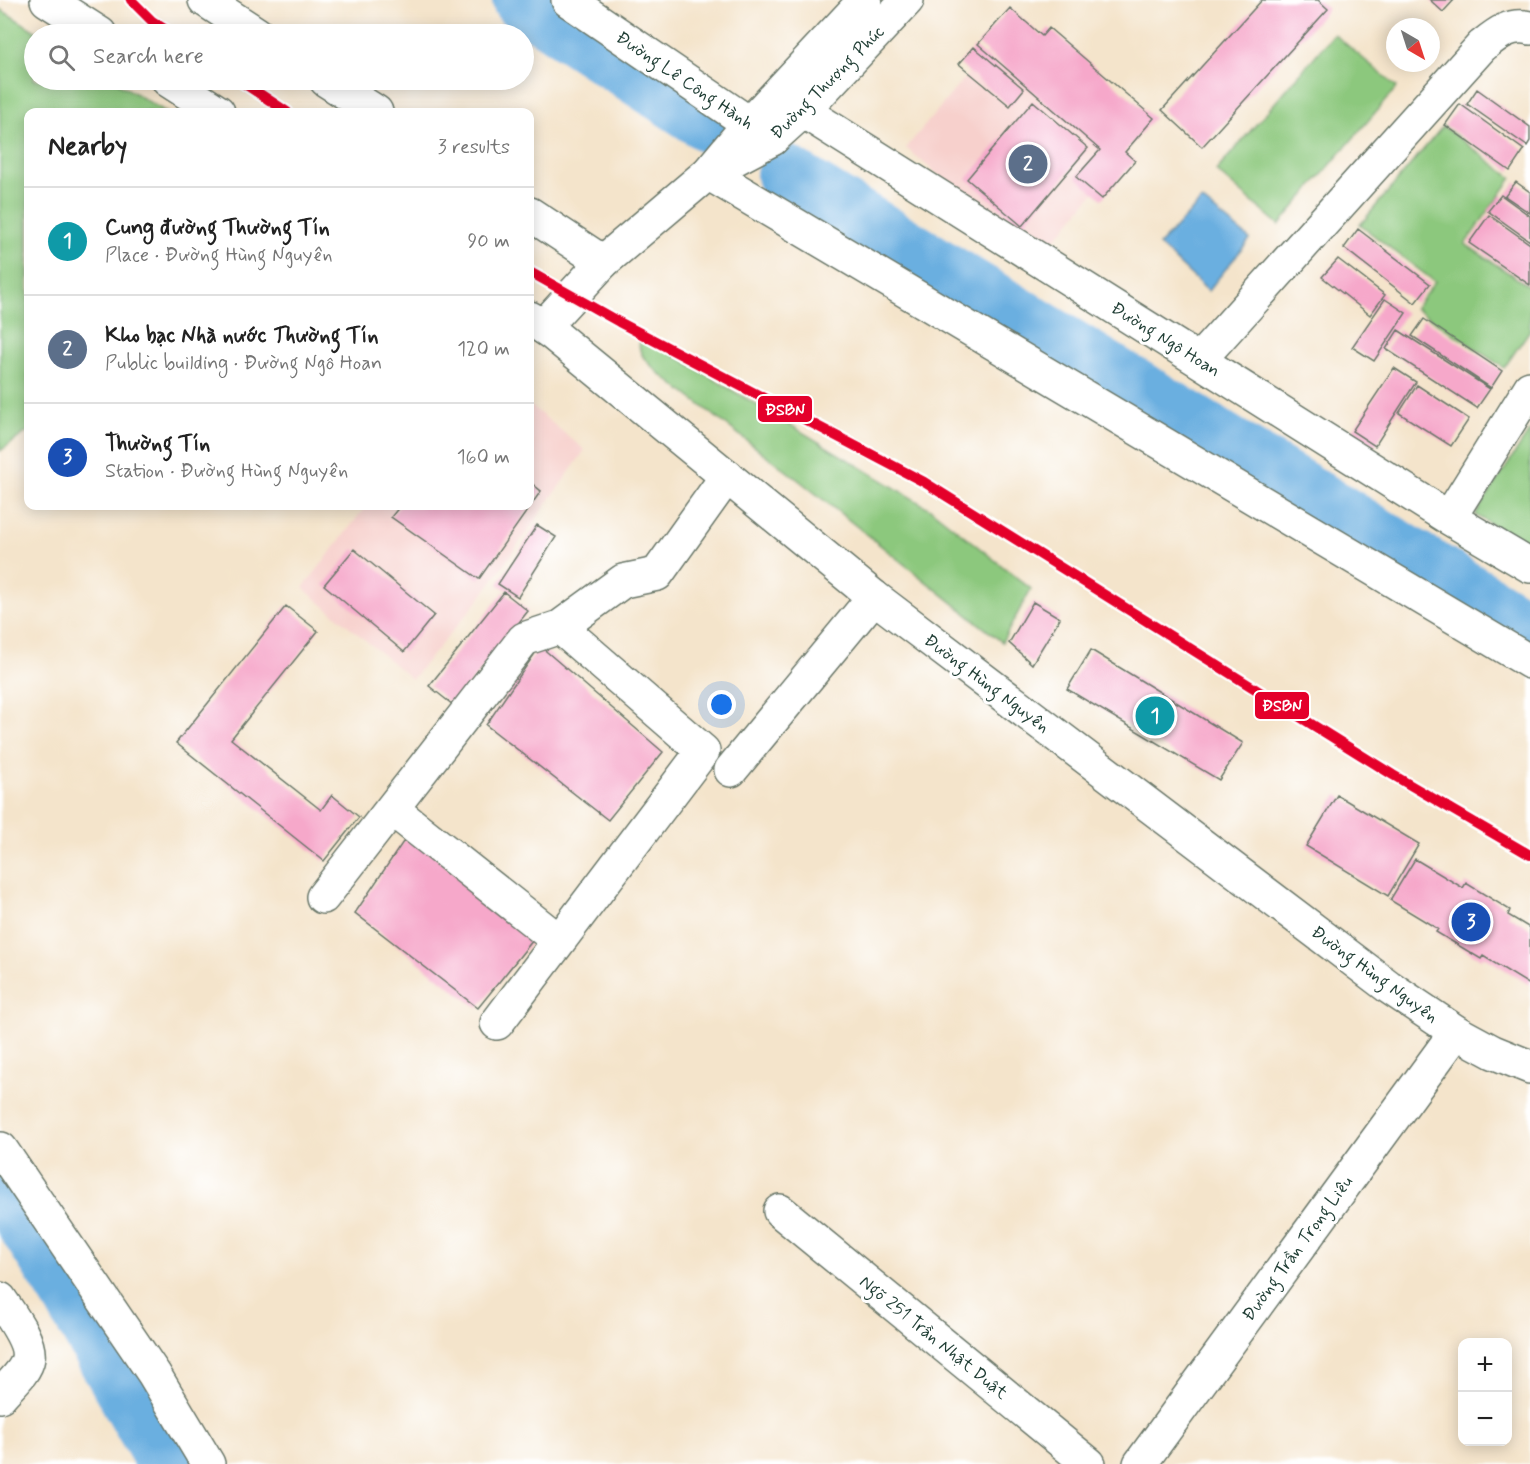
<!DOCTYPE html>
<meta charset="utf-8">
<style>
body{margin:0;font-family:Mynerve,sans-serif;background:#f2f2f2;color:#222}
.controls{position:absolute;right:18px;bottom:18px;display:grid;overflow:hidden;border-radius:12px;box-shadow:0 3px 15px #0003}
.controls button{width:54px;height:54px;display:grid;place-items:center;padding:0;border:0;border-bottom:2px solid #e0e0e0;background:#fff;color:#222;font:30px sans-serif}
.compass{position:absolute;left:1386px;top:18px;width:54px;height:54px;border-radius:50%;background:#fff;box-shadow:0 3px 15px #0003;rotate:141deg}
.you{position:absolute;left:722px;top:705px;width:21px;height:21px;margin:-15px;border:4px solid #fff;border-radius:50%;background:#1a73e8;box-shadow:0 0 0 9px #1a73e833}
.badge{display:grid;place-items:center;width:39px;height:39px;border-radius:50%;background:#b5179e;color:#fff;font-size:20px;font-weight:700}
.pin{position:absolute;translate:-50% -50%;border:3px solid #fff;box-shadow:0 2px 6px #0006}
.list{margin:0;padding:0;list-style:none}
h2{display:flex;justify-content:space-between;align-items:center;height:78px;margin:0;padding:0 24px;font-size:26px}
h2 small{font-size:20px;font-weight:400;color:#767676}
.list li{display:grid;grid-template-columns:39px 1fr auto;gap:18px;align-items:center;box-sizing:border-box;height:108px;padding:0 24px;border-top:2px solid #e0e0e0}
.list b{display:block;font-size:22px;white-space:nowrap}
.list p{margin:0;font-size:20px;white-space:nowrap;color:#767676}
.list em{font-size:20px;font-style:normal;color:#767676}
.icon{flex:none;width:33px;height:33px;fill:none;stroke:currentColor;stroke-width:2;stroke-linecap:round;stroke-linejoin:round}
.map{position:relative;flex:none;width:1530px;height:1464px;overflow:hidden}
.search{position:absolute;background:#fff;box-shadow:0 3px 15px #0003;left:24px;top:24px;width:510px;height:66px;display:flex;align-items:center;gap:15px;box-sizing:border-box;padding:0 21px;border-radius:33px;color:#767676;font-size:22px}
.panel{position:absolute;background:#fff;box-shadow:0 3px 15px #0003;left:24px;top:108px;width:510px;height:402px;border-radius:12px}
.map>svg:first-child{display:block}
.built{fill:#f7d0cc}
.green{fill:#8cc87d;stroke:#568258;stroke-width:1.5}
.water{fill:#6bafe0;stroke:#45768a;stroke-width:1.5}
.lines{fill:none;stroke-linecap:round;stroke-linejoin:round}
.river{stroke:#6bafe0;stroke-width:60}
.building{fill:#f6a8ca}
.minor-casing{stroke:#6a7769;stroke-width:36}
.major-casing{stroke:#6a7769;stroke-width:36}
.highway-casing{stroke:#6a7769;stroke-width:36}
.minor{stroke:#fff;stroke-width:33}
.major{stroke:#fff;stroke-width:33}
.highway{stroke:#fff;stroke-width:33}
.rail-1-casing{stroke:#fff;stroke-width:15}
.rail-1{stroke:#e4002b;stroke-width:10}
.labels{text-anchor:middle;stroke-width:6;stroke-linejoin:round;paint-order:stroke}
.street-label{font-size:18px;fill:#1f3d34;stroke:#fff}
.line-badge{stroke:#fff;stroke-width:2}
.badge-label{font-size:16px;text-anchor:middle;font-weight:bold;fill:#fff}
</style>
<div class="map">
<svg width="1530" height="1464" viewBox="0 0 1530 1464">
<rect width="100%" height="100%" fill="#fff"/>
<filter id="ink" filterUnits="userSpaceOnUse"><feTurbulence type="fractalNoise" baseFrequency=".0167" numOctaves="2"/><feDisplacementMap in="SourceGraphic" scale="12" xChannelSelector="R" yChannelSelector="G"/><feConvolveMatrix kernelMatrix="1 2 1 2 8 2 1 2 1" color-interpolation-filters="sRGB"/></filter>
<filter id="wash" filterUnits="userSpaceOnUse"><feTurbulence type="fractalNoise" baseFrequency=".008" numOctaves="4" result="noise"/><feDisplacementMap in="SourceGraphic" scale="24" xChannelSelector="R" yChannelSelector="G"/><feGaussianBlur stdDeviation="1.35" result="paint"/><feColorMatrix in="noise" values="0 0 0 0 0 0 0 0 0 0 0 0 0 0 0 0 0 1.4 0 .05"/><feComposite in="paint" operator="in"/></filter>
<g filter="url(#wash)">
<rect width="100%" height="100%" fill="#f4e4cb"/>
<!-- built -->
<path class="built" d="M992 45 1125 155 1039 259 906 148Z
M530 405 585 450 478 601 412 679 303 588 366 506H530Z"/>
<!-- green -->
<path class="green" d="M0 9 40 34H34V80H113L166 112H28V431L0 451Z
M1334 34 1397 87 1279 225 1216 171Z
M1443 126 1512 178 1465 244 1530 287V330L1504 368 1415 308 1435 282 1360 225Z
M640 341H649L669 352 932 510 1031 589 1002 642 801 482 660 374C651 365 636 355 640 341Z
M1530 430V547L1475 515Z"/>
<!-- water -->
<path class="water" d="M1202 200 1250 239 1208 291 1159 245Z"/>
<g class="lines">
<!-- river -->
<path class="river" d="M522 0 719 129
M786 175 1530 631
M0 1182 69 1290 167 1464"/>
</g>
<g id="blocks">
<!-- building -->
<path class="building" d="M1262 0H1318L1328 9 1202 147 1162 110Z
M1430 0H1454L1443 12Z
M1010 8 1042 36 1049 28 1154 118 1125 152 1135 161 1102 199 1076 177 1100 150 978 44Z
M974 47 1024 89 1010 106 959 64Z
M1477 89 1530 127V141L1527 146 1467 104Z
M1033 101 1088 148 1022 226 967 179Z
M1460 104 1524 150 1510 171 1445 125Z
M1516 182 1530 192V213L1505 196Z
M1501 195 1530 216V241L1488 211Z
M1489 215 1530 244V285L1469 243Z
M1358 229 1430 284 1415 303 1344 248Z
M1338 259 1385 295 1370 315 1322 277Z
M1385 299 1406 313 1374 361 1352 347Z
M1424 319 1502 371 1491 388 1412 336Z
M1398 330 1490 389 1477 408 1386 349Z
M1394 368 1416 382 1375 446 1352 431Z
M1417 385 1469 419 1451 446 1399 413Z
M530 482 541 491 479 579 391 517 400 506H530Z
M537 525 556 537 518 597 498 584Z
M354 549 434 615 404 652 324 585Z
M504 592 528 611 453 705 429 686Z
M1033 602 1060 618 1032 664 1009 643Z
M286 606 318 631 231 739 321 810 332 795 359 817 324 861 176 743Z
M540 646 663 752 608 820 486 725Z
M1091 650 1243 743 1219 780 1067 689Z
M1337 795 1419 844 1388 896 1306 846Z
M409 833 533 940 478 1008 355 913Z
M1415 859 1463 888 1466 883 1510 910 1508 915 1530 928V985L1483 956 1481 959 1436 932 1438 929 1390 900Z"/>
</g>
</g>
<g filter="url(#ink)">
<use href="#blocks" fill-opacity="0" stroke="#6a7769" stroke-width="1.5"/>
<g class="lines">
<!-- minor casing -->
<g class="minor-casing">
<path id="minor" d="M205 0 257 34
M568 0 772 139
M326 80 376 112
M803 111 1449 518 1530 566
M708 173 1530 662
M530 214 603 262
M1199 360 1482 46C1497 34 1510 23 1530 28
M1449 518 1530 388
M731 770 874 597
M392 809 559 941
M323 897 524 639 560 627 623 581 657 574 727 476
M497 1023 703 751 560 627
M1 1149 154 1374 208 1464
M780 1211 1089 1464
M0 1299C9 1313 31 1341 28 1358 26 1372 9 1385 0 1396"/>
</g>
<!-- major casing -->
<g class="major-casing">
<path id="major" d="M723 165 772 139 803 111 907 0
M543 327 603 262 708 173 749 124 865 0
M1140 1464 1456 1032"/>
</g>
<!-- highway casing -->
<g class="highway-casing">
<path id="highway" d="M47 0 100 34
M168 80 218 112
M530 318 553 334 874 597 1389 987 1456 1032 1493 1052 1530 1067"/>
</g>
<!-- minor -->
<use href="#minor" class="minor"/>
<!-- major -->
<use href="#major" class="major"/>
<!-- highway -->
<use href="#highway" class="highway"/>
<!-- rail-1 casing -->
<g class="rail-1-casing">
<path id="rail-1" d="M131 0 152 21 172 34
M239 80 287 112
M530 272 619 322 924 482 1393 775 1530 855"/>
</g>
<!-- rail-1 -->
<use href="#rail-1" class="rail-1"/>
</g>
</g>
<g class="labels">
<!-- street labels -->
<g class="street-label">
<text transform="translate(685 80) rotate(34)" y="6">Đường Lê Công Hành</text>
<text transform="translate(827 82) rotate(-45)" y="6">Đường Thượng Phúc</text>
<text transform="translate(1166 339) rotate(32)" y="6">Đường Ngô Hoan</text>
<text transform="translate(987 683) rotate(37)" y="6">Đường Hùng Nguyên</text>
<text transform="translate(1375 974) rotate(36)" y="6">Đường Hùng Nguyên</text>
<text transform="translate(1297 1248) rotate(-54)" y="6">Đường Trần Trọng Liêu</text>
<text transform="translate(934 1337) rotate(39)" y="6">Ngõ 251 Trần Nhật Duật</text>
</g>
</g>
<g class="line-badge">
<rect x="757" y="395" width="56" height="28" rx="6" fill="#e4002b"/>
<rect x="1254" y="691" width="56" height="29" rx="6" fill="#e4002b"/>
</g>
<g class="badge-label">
<text x="785" y="415">ĐSBN</text>
<text x="1282" y="711">ĐSBN</text>
</g>
</svg>
<div class="controls">
<button>+</button>
<button>−</button>
</div>
<svg class="compass" viewBox="-18 -18 36 36"><path d="M0-13l5 13h-10z" fill="#e53935"/><path d="M0 13l5-13h-10z" fill="#767676"/></svg>
<div class="you"></div>
<div class="pin badge" style="left:1155px;top:716px;background:#0f9aa8">1</div>
<div class="pin badge" style="left:1028px;top:164px;background:#5c6f8a">2</div>
<div class="pin badge" style="left:1471px;top:922px;background:#1a4fb4">3</div>
<div class="search"><svg class="icon" aria-label="search" viewBox="0 0 24 24"><circle cx="10" cy="10" r="6"/><path d="M15 15l6 6"/></svg>Search here</div>
<section class="panel">
<h2>Nearby<small>3 results</small></h2>
<ul class="list">
<li><span class="badge" style="background:#0f9aa8">1</span><div><b>Cung đường Thường Tín</b><p>Place · Đường Hùng Nguyên</p></div><em>90 m</em></li>
<li><span class="badge" style="background:#5c6f8a">2</span><div><b>Kho bạc Nhà nước Thường Tín</b><p>Public building · Đường Ngô Hoan</p></div><em>120 m</em></li>
<li><span class="badge" style="background:#1a4fb4">3</span><div><b>Thường Tín</b><p>Station · Đường Hùng Nguyên</p></div><em>160 m</em></li>
</ul>
</section>
</div>
